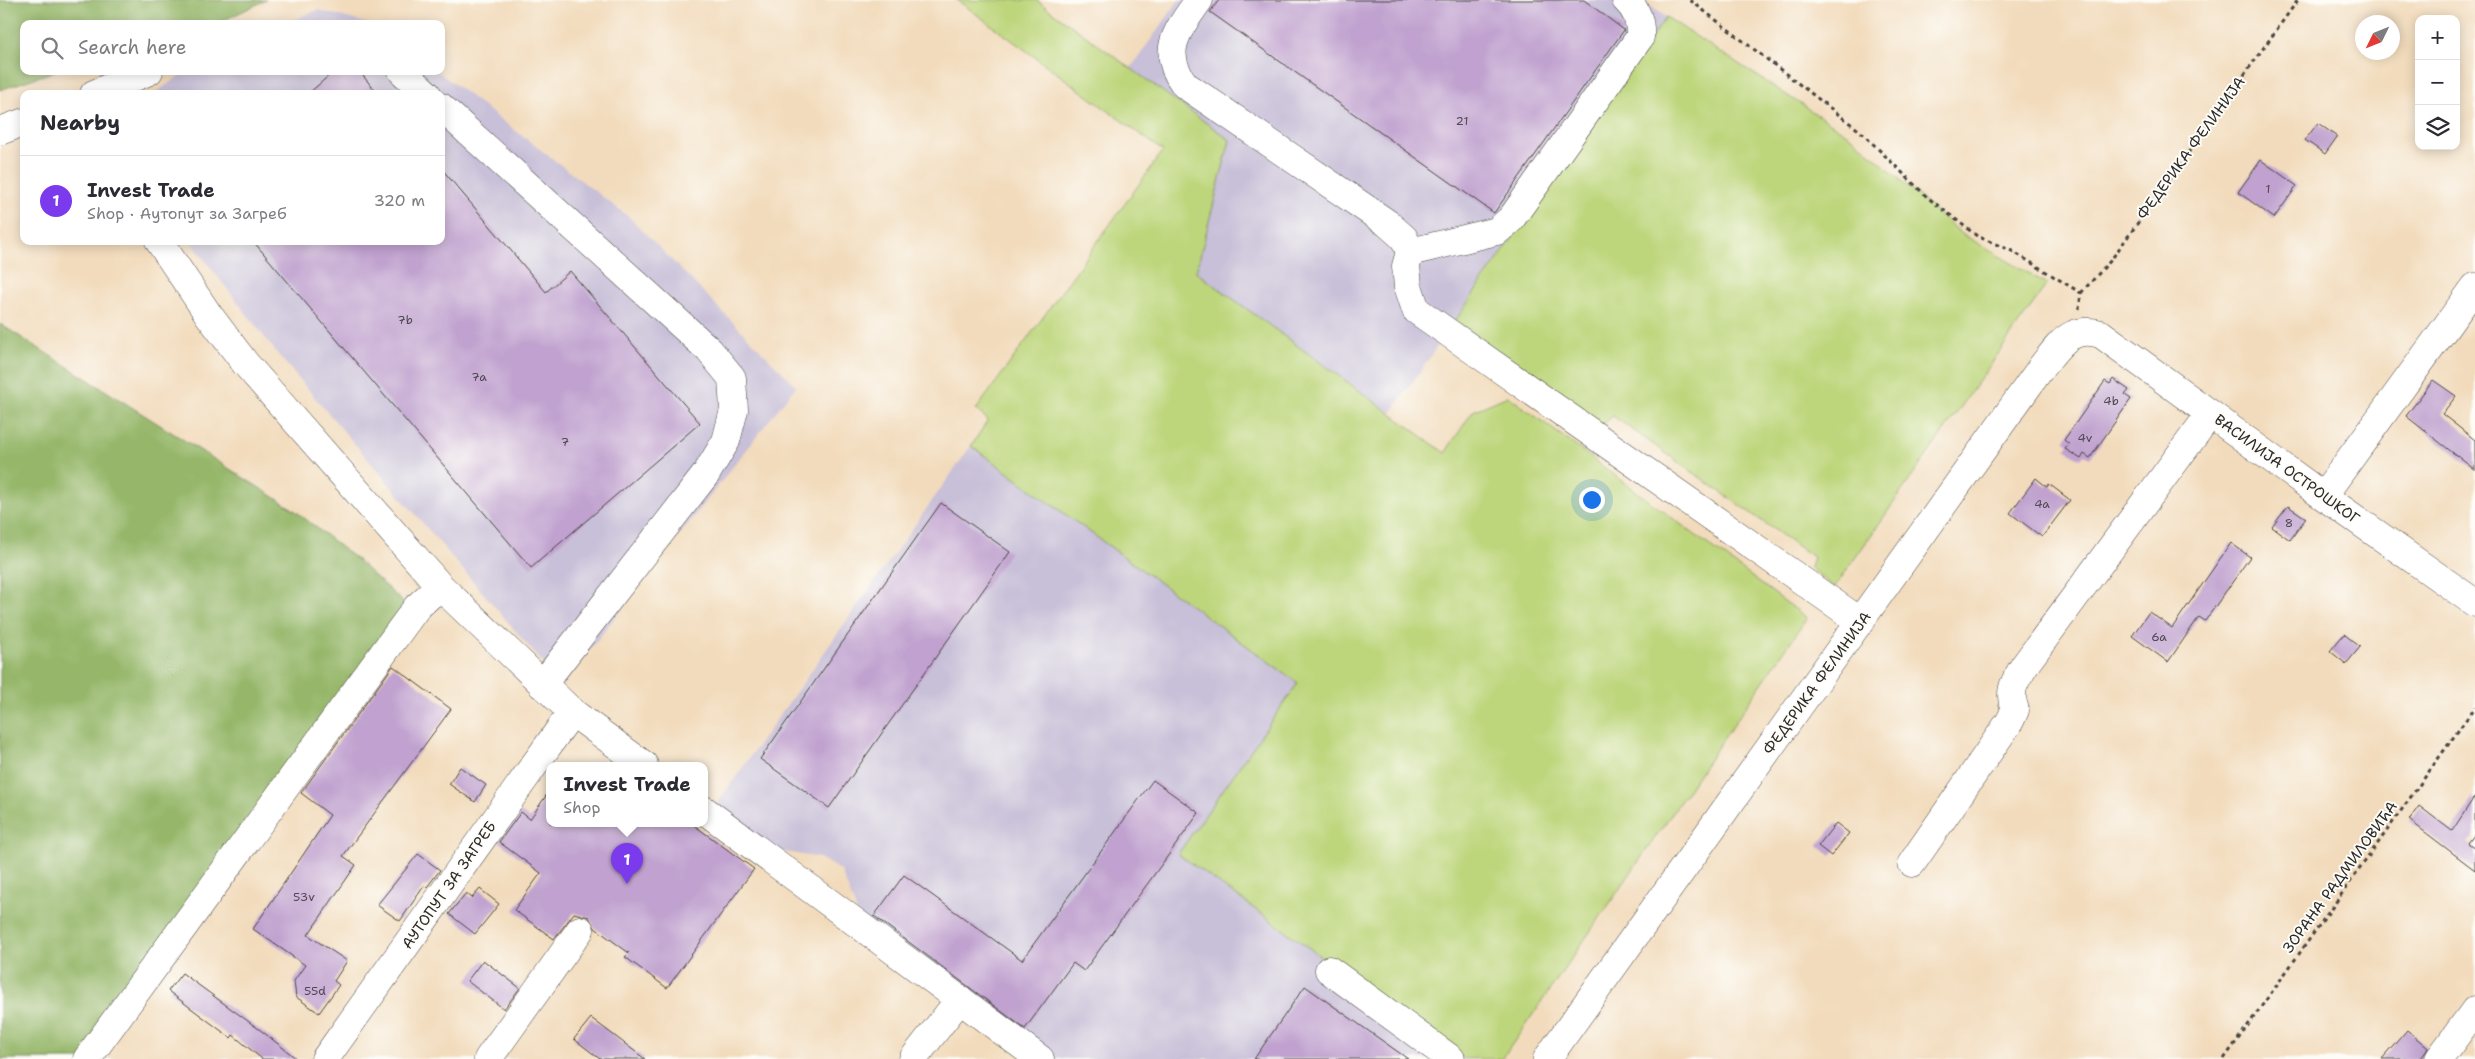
<!DOCTYPE html>
<meta charset="utf-8">
<style>
body{margin:0;font-family:"Shantell Sans",sans-serif;background:#f7f7f7;color:#2b2b33}
.controls{position:absolute;right:15px;top:15px;display:grid;overflow:hidden;border-radius:10px;box-shadow:0 2px 12px #0003}
.controls button{width:45px;height:45px;display:grid;place-items:center;padding:0;border:0;border-bottom:1px solid #e1e1e2;background:#fff;color:#2b2b33;font:25px sans-serif}
.compass{position:absolute;left:2355px;top:15px;width:45px;height:45px;border-radius:50%;background:#fff;box-shadow:0 2px 12px #0003;rotate:227deg}
.you{position:absolute;left:1591px;top:499px;width:18px;height:18px;margin:-12px;border:4px solid #fff;border-radius:50%;background:#1a73e8;box-shadow:0 0 0 8px #1a73e833}
.badge{display:grid;place-items:center;width:32px;height:32px;border-radius:50%;background:#7c3aed;color:#fff;font-size:16px;font-weight:700}
.pin{position:absolute;translate:-50% -41px;filter:drop-shadow(0 1px 2px #0008)}
.pin::after{content:'';position:absolute;top:26px;width:18px;height:15px;background:inherit;clip-path:polygon(0 0,100% 0,50% 100%)}
.popup{position:absolute;left:546px;top:762px;width:162px;height:65px;box-sizing:border-box;display:grid;place-content:center;border-radius:10px;background:#fff;filter:drop-shadow(0 1px 4px #0005);font-size:16px;white-space:nowrap;color:#7c7c81}
.popup b{font-size:19px;color:#2b2b33}
.popup::after{content:'';position:absolute;left:50%;top:100%;margin-left:-10px;border:10px solid transparent;border-top-color:#fff}
.list{margin:0;padding:0;list-style:none}
h2{display:flex;justify-content:space-between;align-items:center;height:65px;margin:0;padding:0 20px;font-size:21px}
h2 small{font-size:16px;font-weight:400;color:#7c7c81}
.list li{display:grid;grid-template-columns:32px 1fr auto;gap:15px;align-items:center;box-sizing:border-box;height:90px;padding:0 20px;border-top:1px solid #e1e1e2}
.list b{display:block;font-size:19px;white-space:nowrap}
.list p{margin:0;font-size:16px;white-space:nowrap;color:#7c7c81}
.list em{font-size:16px;font-style:normal;color:#7c7c81}
.icon{flex:none;width:28px;height:28px;fill:none;stroke:currentColor;stroke-width:2;stroke-linecap:round;stroke-linejoin:round}
.map{position:relative;flex:none;width:2475px;height:1059px;overflow:hidden}
.search{position:absolute;background:#fff;box-shadow:0 2px 12px #0003;left:20px;top:20px;width:425px;height:55px;display:flex;align-items:center;gap:12px;box-sizing:border-box;padding:0 18px;border-radius:10px;color:#7c7c81;font-size:19px}
.panel{position:absolute;background:#fff;box-shadow:0 2px 12px #0003;left:20px;top:90px;width:425px;height:155px;border-radius:10px}
.map>svg:first-child{display:block}
.industrial{fill:#c8bfd8}
.green{fill:#bdd67b;stroke:#748053}
.forest{fill:#96b76b;stroke:#60714b}
.building{fill:#c0a1cf}
.lines{fill:none;stroke-linecap:round;stroke-linejoin:round}
.minor-casing{stroke:#494541;stroke-width:29}
.path{stroke:#494541;stroke-width:3;stroke-dasharray:4 4;stroke-linecap:butt}
.minor{stroke:#fff;stroke-width:28}
.labels{text-anchor:middle;stroke-width:4;stroke-linejoin:round;paint-order:stroke}
.number-label{font-size:12px;fill:#504854}
.street-label{font-size:15px;fill:#2b2b2b;stroke:#fdfcf7}
</style>
<div class="map">
<svg width="2475" height="1059" viewBox="0 0 2475 1059">
<rect width="100%" height="100%" fill="#fdfcf7"/>
<filter id="ink" filterUnits="userSpaceOnUse"><feTurbulence type="fractalNoise" baseFrequency=".02" numOctaves="2"/><feDisplacementMap in="SourceGraphic" scale="10" xChannelSelector="R" yChannelSelector="G"/><feConvolveMatrix kernelMatrix="1 2 1 2 8 2 1 2 1" color-interpolation-filters="sRGB"/></filter>
<filter id="wash" filterUnits="userSpaceOnUse"><feTurbulence type="fractalNoise" baseFrequency=".0096" numOctaves="4" result="noise"/><feDisplacementMap in="SourceGraphic" scale="20" xChannelSelector="R" yChannelSelector="G"/><feGaussianBlur stdDeviation="1.12" result="paint"/><feColorMatrix in="noise" values="0 0 0 0 0 0 0 0 0 0 0 0 0 0 0 0 0 1.4 0 .05"/><feComposite in="paint" operator="in"/></filter>
<g filter="url(#wash)">
<rect width="100%" height="100%" fill="#f2dbbc"/>
<!-- industrial -->
<path class="industrial" d="M1179 0H1641L1666 17 1391 413 1196 272 1230 140 1130 69Z
M318 10 369 24H283Z
M186 71H437L629 217 796 386 562 685 280 357 190 241H441V94H154Z
M971 446 1298 683 1178 854 1464 1059H1050L859 917 841 871 820 858 767 849 713 809Z"/>
<!-- green -->
<path class="green" d="M957 0H1036L1230 140 1196 272 1445 453 1473 411 1508 396 1807 618 1502 1059H1464L1178 854 1298 683 971 446 988 420 976 410 1163 151Z
M1666 17 1853 138 1962 234 2047 284 1834 588 1810 567 1813 557 1613 416 1601 426 1455 321Z"/>
<!-- forest -->
<path class="forest" d="M0 0H266L216 24H24V71H55L0 90Z
M0 324 293 509 356 559 406 605 84 1059H0Z"/>
<g id="blocks">
<!-- building -->
<path class="building" d="M1219 0H1584L1624 30 1494 213 1210 12Z
M334 71H359L378 94H308Z
M2318 123 2337 137 2325 154 2305 140Z
M2261 160 2297 186 2274 218 2238 192Z
M441 168 546 292 570 271 700 423 531 568 253 241H441Z
M2113 379 2129 390 2125 395 2131 399 2090 458 2084 454 2081 459 2065 449 2069 444 2064 440 2105 381 2110 384Z
M2433 380 2456 396 2442 414 2475 440V470L2406 416Z
M2036 478 2047 487 2049 484 2070 500 2042 537 2010 513Z
M941 503 1010 552 829 808 760 759Z
M2288 506 2306 518 2290 540 2272 527Z
M2231 543 2250 557 2205 621 2199 617 2168 662 2132 636 2149 612 2172 628Z
M2344 634 2360 647 2346 664 2330 651Z
M393 666 451 709 343 856 356 865 308 935 347 961 334 981 339 985 319 1013 296 997 294 981 305 965 253 929 330 815 301 793Z
M460 767 486 785 475 802 449 784Z
M1153 780 1199 813 1084 971 1073 963 1025 1029 874 916 904 875 1022 960Z
M550 790V823H691L754 869 667 988 625 957 629 953 595 928 589 917 574 913 554 939 514 910 541 873 499 842 521 812 530 819Z
M2475 796V834L2468 843 2475 848V870L2409 820 2419 806 2452 831Z
M1836 823 1849 833 1831 856 1818 846Z
M418 854 440 870 427 887 424 886 400 921 377 905Z
M480 889 499 904 475 934 449 914 466 893 472 898Z
M483 960 520 988 504 1009 467 981Z
M182 973 263 1032 297 1059H262L233 1035 231 1038 168 991Z
M1305 986 1408 1059H1254Z
M591 1018 645 1059H600L574 1039Z
M2407 1030 2428 1048 2425 1053 2420 1059H2382Z"/>
</g>
</g>
<g filter="url(#ink)">
<use href="#blocks" fill-opacity="0" stroke="#494541" stroke-width="1"/>
<g class="lines">
<!-- minor casing -->
<g class="minor-casing">
<path id="minor" d="M1199 0C1178 30 1159 51 1185 85L1387 223 1404 238 1410 252 1406 266 1408 286 1416 310 1861 622
M402 71 427 94
M94 94 149 71
M441 107 709 350 732 378 734 410 726 441 706 474 542 685
M0 131 24 122
M159 241 208 314 245 363 440 586 572 712 644 765
M1410 252 1497 231 1511 219 1640 37C1641 23 1637 10 1626 0
M2323 496 2475 287
M704 810 1040 1059
M1912 863 2010 721 2015 710C2008 690 2014 683 2024 666L2210 414
M1329 970 1451 1059
M87 1059 417 607 440 586
M325 1059 572 712
M488 1059 580 930
M913 1059 960 999
M1547 1059 2043 365C2060 344 2071 325 2101 334L2323 496 2475 603
M2439 1059 2475 1010"/>
</g>
<!-- path -->
<path class="path" d="M1690 0 1860 131 1927 197 1977 236 2012 251 2081 293 2079 309
M2081 293 2111 260 2298 0
M2224 1059 2475 707"/>
<!-- minor -->
<use href="#minor" class="minor"/>
</g>
</g>
<g class="labels">
<!-- number labels -->
<g class="number-label">
<text x="1462" y="125">21</text>
<text x="2268" y="193">1</text>
<text x="405" y="324">7b</text>
<text x="479" y="381">7a</text>
<text x="2111" y="405">4b</text>
<text x="2085" y="442">4v</text>
<text x="565" y="446">7</text>
<text x="2042" y="508">4a</text>
<text x="2289" y="527">8</text>
<text x="2159" y="641">6a</text>
<text x="304" y="901">53v</text>
<text x="315" y="995">55d</text>
</g>
<!-- street labels -->
<g class="street-label">
<text transform="translate(2191 148) rotate(-54)" y="5">ФЕДЕРИКА ФЕЛИНИЈА</text>
<text transform="translate(2287 469) rotate(36)" y="5">ВАСИЛИЈА ОСТРОШКОГ</text>
<text transform="translate(1817 683) rotate(-54)" y="5">ФЕДЕРИКА ФЕЛИНИЈА</text>
<text transform="translate(2340 877) rotate(-54)" y="5">ЗОРАНА РАДМИЛОВИЋА</text>
<text transform="translate(449 885) rotate(-55)" y="5">АУТОПУТ ЗА ЗАГРЕБ</text>
</g>
</g>
</svg>
<div class="controls">
<button>+</button>
<button>−</button>
<button><svg class="icon" aria-label="layers" viewBox="0 0 24 24"><path d="M12 4l9 5-9 5-9-5zM3 14l9 5 9-5"/></svg></button>
</div>
<svg class="compass" viewBox="-18 -18 36 36"><path d="M0-13l5 13h-10z" fill="#e53935"/><path d="M0 13l5-13h-10z" fill="#7c7c81"/></svg>
<div class="you"></div>
<div class="pin badge" style="left:627px;top:884px">1</div>
<div class="popup"><b>Invest Trade</b>Shop</div>
<div class="search"><svg class="icon" aria-label="search" viewBox="0 0 24 24"><circle cx="10" cy="10" r="6"/><path d="M15 15l6 6"/></svg>Search here</div>
<section class="panel">
<h2>Nearby<small></small></h2>
<ul class="list">
<li><span class="badge">1</span><div><b>Invest Trade</b><p>Shop · Аутопут за Загреб</p></div><em>320 m</em></li>
</ul>
</section>
</div>
